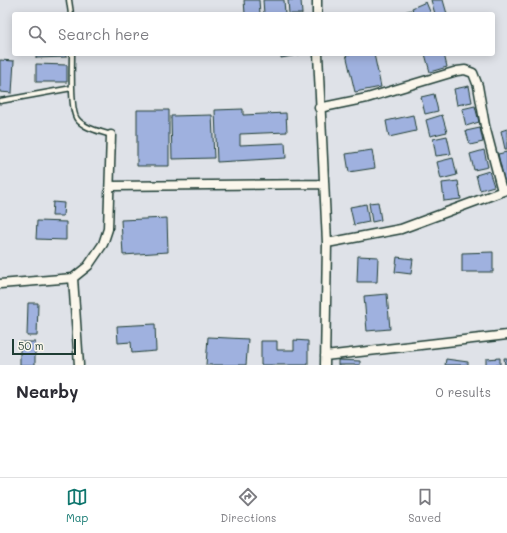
<!DOCTYPE html>
<style>
body{margin:0;font-family:Mali,sans-serif;background:#f2f2f3;color:#2b2b33}
.scale{position:absolute;left:12px;bottom:10px;width:64px;box-sizing:border-box;padding-left:4px;border:2px solid #1f3d34;border-top:0;font-size:11px;line-height:14px;white-space:nowrap;color:#1f3d34;-webkit-text-stroke:3px #fbf7ec;paint-order:stroke}
.list{margin:0;padding:0;list-style:none}
h2{display:flex;justify-content:space-between;align-items:center;height:52px;margin:0;padding:0 16px;font-size:17px}
h2 small{font-size:13px;font-weight:400;color:#7c7c81}
.icon{flex:none;width:22px;height:22px;fill:none;stroke:currentColor;stroke-width:2;stroke-linecap:round;stroke-linejoin:round}
.map{position:relative;flex:none;width:507px;height:365px;overflow:hidden}
.search{position:absolute;background:#fff;box-shadow:0 2px 10px #0003;left:12px;right:12px;top:12px;height:44px;display:flex;align-items:center;gap:10px;box-sizing:border-box;padding:0 14px;border-radius:4px;color:#7c7c81;font-size:15px}
.sheet{height:112px;background:#fff}
nav{display:flex;justify-content:space-around;align-items:center;box-sizing:border-box;height:56px;border-top:1px solid #e1e1e2;background:#fff;font-size:11px;color:#7c7c81}
nav a{display:grid;justify-items:center;gap:2px}
nav .on{color:#0f766e}
.map>svg:first-child{display:block}
.building{fill:#9fb1df;stroke:#1f3d34}
.lines{fill:none;stroke-linecap:round;stroke-linejoin:round}
.lane-casing{stroke:#1f3d34;stroke-width:7}
.street-casing{stroke:#1f3d34;stroke-width:11}
.lane{stroke:#fbf7ec;stroke-width:4}
.street{stroke:#fbf7ec;stroke-width:8}
</style>
<div class="map">
<svg width="507" height="365" viewBox="0 0 507 365">
<rect width="100%" height="100%" fill="#dfe2e8"/>
<filter id="ink" filterUnits="userSpaceOnUse"><feTurbulence type="fractalNoise" baseFrequency=".025" numOctaves="2"/><feDisplacementMap in="SourceGraphic" scale="8" xChannelSelector="R" yChannelSelector="G"/><feConvolveMatrix kernelMatrix="1 2 1 2 8 2 1 2 1" color-interpolation-filters="sRGB"/></filter>
<g filter="url(#ink)">
<!-- building -->
<path class="building" d="M244 0H259L260 14H245Z
M263 0H284L285 14H264Z
M288 0H301L302 14H289Z
M431 0H443L447 14H435Z
M426 2 431 14H414L412 8Z
M411 10V14H396Z
M36 54H66V57L36 58Z
M281 54H303L281 58Z
M346 54H374L381 87 355 92Z
M425 54H444L447 67 430 72Z
M0 60 14 61 12 93 0 92Z
M36 64 67 65V82H36Z
M469 86 472 102 457 105 454 89Z
M434 94 438 111 425 114 421 97Z
M475 106 479 122 466 126 462 109Z
M243 109V115L286 113 287 132 240 134V145L285 143 286 158 217 162 215 110Z
M137 110H169V166H137Z
M212 115 214 158 172 159 171 116Z
M413 115 416 131 389 137 386 121Z
M442 115 447 132 430 136 426 120Z
M480 128 483 142 470 145 466 131Z
M507 129V149H505L501 131Z
M447 136 451 154 436 156 433 139Z
M372 150 375 168 349 172 346 154Z
M484 150 488 167 474 170 470 154Z
M507 152V183L505 184 498 154Z
M453 158 457 175 441 179 437 162Z
M489 171 494 186 480 190 476 175Z
M458 181 461 199 444 201 442 183Z
M53 202 64 203 63 216H52Z
M378 202 381 220 372 222 369 203Z
M366 204 369 222 354 225 350 207Z
M167 218 168 252 123 255 121 220Z
M37 221 66 222V240L36 239Z
M493 252V272H462V253Z
M358 256 378 257 377 282H357Z
M397 257 413 259 411 274 395 272Z
M387 294 390 329 367 331 364 296Z
M28 303H38L37 336H27Z
M155 324 156 351 132 353 131 342 118 343 117 326Z
M208 337 248 339 246 365H206Z
M294 340 308 341V365H261V341H277V350H294Z
M20 342H35V365H20Z
M500 358V365H486V359Z
M504 358H507V365H505Z
M446 359 468 362V365H445Z
M338 360 360 361V365H338Z"/>
<g class="lines">
<!-- lane casing -->
<g class="lane-casing">
<path id="lane" d="M69 0 71 14
M72 54C72 67 70 110 77 119 85 129 100 131 111 135
M0 101 72 88"/>
</g>
<!-- street casing -->
<g class="street-casing">
<path id="street" d="M317 0V14
M318 54 327 243 325 365
M319 108 367 98 457 71 465 70 473 73 478 86 485 126 502 191
M110 186 324 184
M327 243 401 229 506 190
M73 278 79 365
M0 284 73 278 88 266 103 244 108 229 111 135
M325 356 507 335"/>
</g>
<!-- lane -->
<use href="#lane" class="lane"/>
<!-- street -->
<use href="#street" class="street"/>
</g>
</g>
</svg>
<div class="scale">50 m</div>
<div class="search"><svg class="icon" aria-label="search" viewBox="0 0 24 24"><circle cx="10" cy="10" r="6"/><path d="M15 15l6 6"/></svg>Search here</div>
</div>
<section class="sheet">
<h2>Nearby<small>0 results</small></h2>
<ul class="list">
</ul>
</section>
<nav>
<a class="on"><svg class="icon" aria-label="map" viewBox="0 0 24 24"><path d="M3 6l6-2 6 2 6-2v14l-6 2-6-2-6 2zM9 4v14M15 6v14"/></svg>Map</a>
<a><svg class="icon" aria-label="directions" viewBox="0 0 24 24"><path d="M12 3l9 9-9 9-9-9zM9 14v-3h6M13 9l2 2-2 2"/></svg>Directions</a>
<a><svg class="icon" aria-label="saved" viewBox="0 0 24 24"><path d="M7 4h10v16l-5-4-5 4z"/></svg>Saved</a>
</nav>
